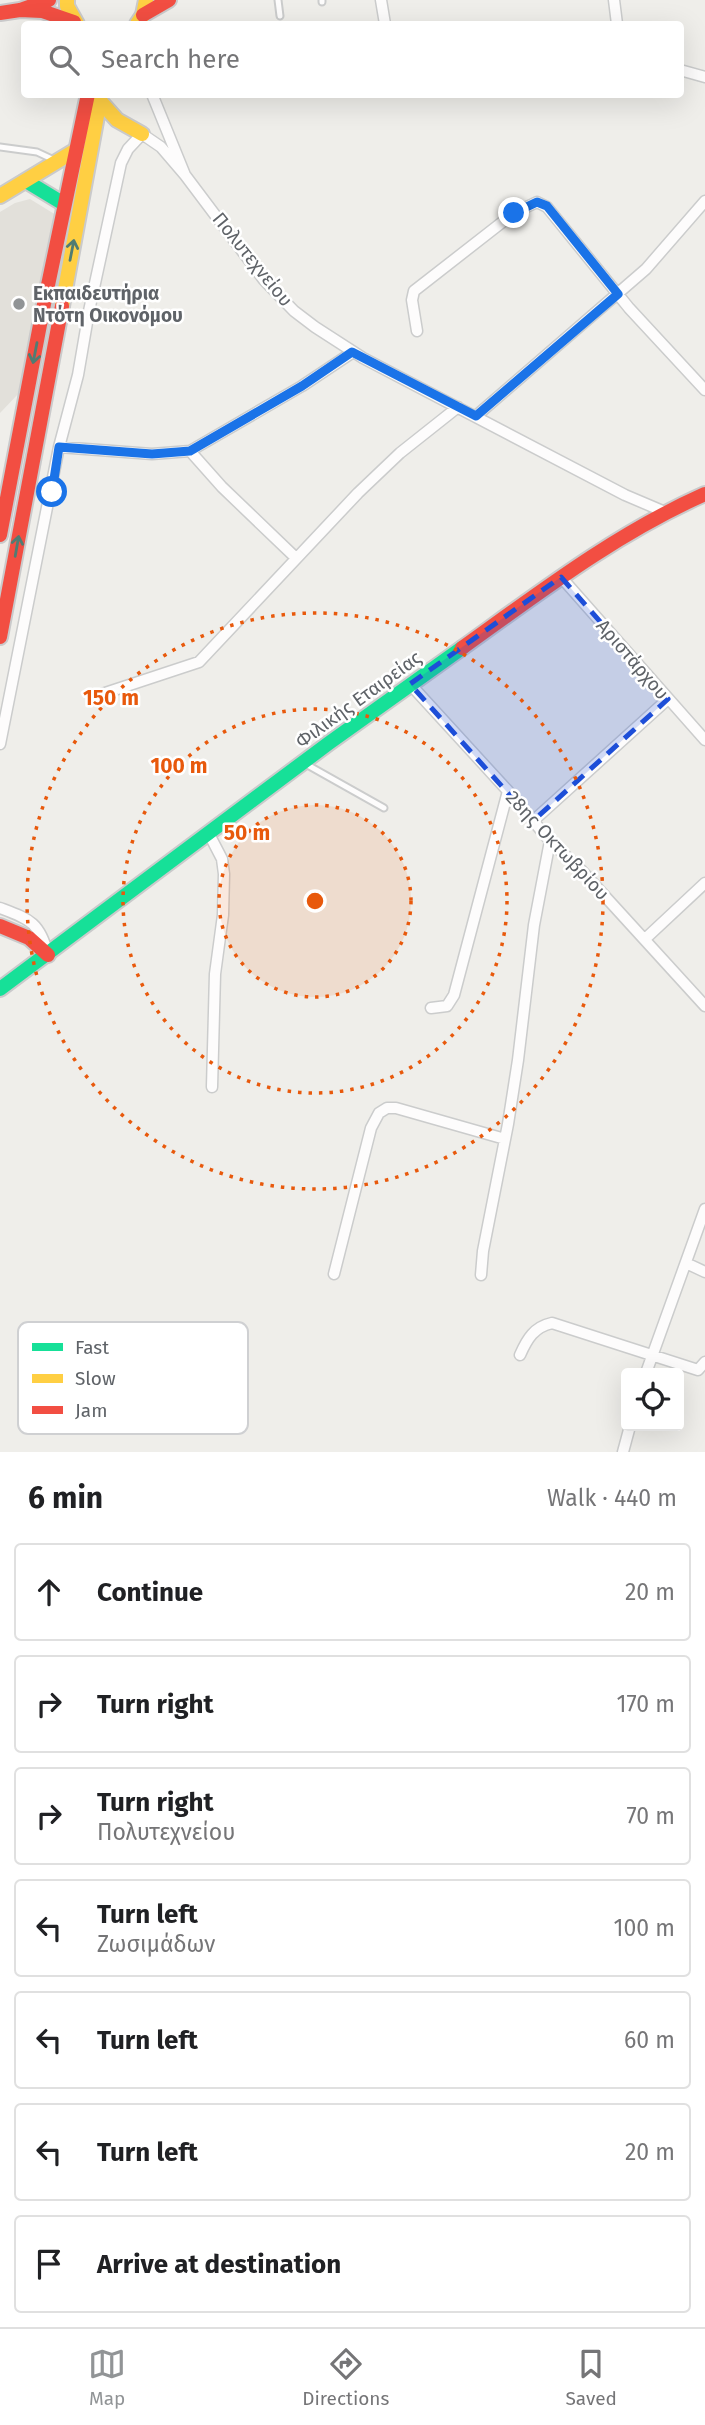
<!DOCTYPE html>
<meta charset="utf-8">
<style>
body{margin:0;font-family:"Fira Sans",sans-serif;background:#f6f6f6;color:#202124}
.controls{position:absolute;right:21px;bottom:21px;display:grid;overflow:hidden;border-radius:7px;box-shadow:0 7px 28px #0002}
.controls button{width:63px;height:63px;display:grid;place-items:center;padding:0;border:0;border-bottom:2px solid #e0e0e0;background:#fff;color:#202124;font:35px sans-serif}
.stop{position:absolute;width:21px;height:21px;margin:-16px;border:5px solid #1a73e8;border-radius:50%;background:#fff}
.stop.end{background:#1a73e8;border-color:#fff;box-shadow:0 2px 7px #0008}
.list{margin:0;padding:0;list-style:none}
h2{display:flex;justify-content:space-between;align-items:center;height:91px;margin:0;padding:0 28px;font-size:30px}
h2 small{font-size:23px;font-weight:400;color:#757577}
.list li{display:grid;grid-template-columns:46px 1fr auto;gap:21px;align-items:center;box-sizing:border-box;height:98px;margin:0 14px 14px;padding:0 14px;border:2px solid #e0e0e0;border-radius:7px}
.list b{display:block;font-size:26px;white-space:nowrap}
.list p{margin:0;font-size:23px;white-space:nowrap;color:#757577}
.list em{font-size:23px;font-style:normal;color:#757577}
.icon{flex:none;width:38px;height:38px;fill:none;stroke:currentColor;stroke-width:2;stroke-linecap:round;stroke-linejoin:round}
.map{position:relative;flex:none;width:705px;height:1452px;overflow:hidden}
.search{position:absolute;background:#fff;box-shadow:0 7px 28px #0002;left:21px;right:21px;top:21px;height:77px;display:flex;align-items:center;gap:18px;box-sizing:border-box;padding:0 24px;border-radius:7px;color:#757577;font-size:26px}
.sheet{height:875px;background:#fff}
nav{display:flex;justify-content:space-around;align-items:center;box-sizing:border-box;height:98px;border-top:2px solid #e0e0e0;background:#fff;font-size:19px;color:#757577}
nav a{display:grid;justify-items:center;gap:4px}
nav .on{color:#919496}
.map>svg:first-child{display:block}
.education{fill:#e2e0da}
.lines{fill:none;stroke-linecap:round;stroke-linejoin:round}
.lane-casing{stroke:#cbcccc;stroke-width:9}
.street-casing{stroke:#cbcccc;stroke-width:13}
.fast-casing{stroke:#cacacb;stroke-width:18}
.slow-casing{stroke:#cacacb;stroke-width:18}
.jam-casing{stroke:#cacacb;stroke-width:18}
.lane{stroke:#fdfcfc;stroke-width:5}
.street{stroke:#fdfcfc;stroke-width:10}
.fast{stroke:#16e098;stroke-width:14}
.slow{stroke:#ffcf43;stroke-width:14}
.jam{stroke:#f24e42;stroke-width:14}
.oneway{stroke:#507c72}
.route{stroke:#1a73e8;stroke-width:9}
.marked{fill:#1d4ed8;fill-opacity:0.2;stroke:#1d4ed8;stroke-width:5;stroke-dasharray:14 9;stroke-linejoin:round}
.ring{fill:none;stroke:#e8590c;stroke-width:3.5;stroke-dasharray:3.5 7}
.poi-dot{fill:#919496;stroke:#fff;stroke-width:2.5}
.labels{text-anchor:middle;stroke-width:5;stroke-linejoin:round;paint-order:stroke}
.street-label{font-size:19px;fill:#5f6368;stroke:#fff}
.poi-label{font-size:19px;font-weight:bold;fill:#5f6368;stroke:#fff;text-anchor:start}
.key{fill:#fff;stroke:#cfd0d2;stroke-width:2}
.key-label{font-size:19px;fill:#5f6368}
.centre{fill:#e8590c;stroke:#fff;stroke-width:3.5}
.ring-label{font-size:21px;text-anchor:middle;font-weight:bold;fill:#e8590c;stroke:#fff;stroke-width:5;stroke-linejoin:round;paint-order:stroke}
</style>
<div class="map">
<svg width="705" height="1452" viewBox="0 0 705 1452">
<rect width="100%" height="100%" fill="#efeeea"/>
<!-- education -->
<path class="education" d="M30 199 56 215 19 393 0 413V212L15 203Z"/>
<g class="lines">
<!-- lane casing -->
<g class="lane-casing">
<path id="lane" d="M278 0 280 16
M322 0V2
M0 147 37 152 54 160
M304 763 384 808"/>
</g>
<!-- street casing -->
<g class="street-casing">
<path id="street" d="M381 0 385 24
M614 0 617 24
M680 70 705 77
M152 94 185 175 264 280 294 311 315 327 363 358 625 495 665 512
M417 331 412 300 414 291 514 213 537 202 547 207 629 308 705 390
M476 416 646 269 705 201
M59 447 152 454 190 451 302 386 353 352
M190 451 222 487 296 558
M561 577 705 740
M410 684 508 791 550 841 581 870 705 1006
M93 697 199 662 358 493 400 453 458 407
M0 744 59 447 78 375 89 311 121 163 128 149 142 134 161 147 185 175
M533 821 668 699
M209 834 222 859 224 874 223 915 215 974 212 1087
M0 908C29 919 40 922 48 955
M645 939 705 883
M431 1008 447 1006 454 995 508 791
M686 1263 705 1272
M334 1274 371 1128 379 1113 387 1108H396L505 1139
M481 1275 483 1251 508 1124 518 1060 534 925 550 841
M520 1355C527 1339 534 1327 552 1323L698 1370 705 1362
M646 1373 705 1209
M623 1452 630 1426"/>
</g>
<!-- fast casing -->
<g class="fast-casing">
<path id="fast" d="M26 181 64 204
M0 989 329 743 462 648"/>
</g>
<!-- slow casing -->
<g class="slow-casing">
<path id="slow" d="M67 0V6L77 24
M137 24 143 15 146 0
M100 101 117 120 142 134
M0 196 76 150
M62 306 101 94"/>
</g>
<!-- jam casing -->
<g class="jam-casing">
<path id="jam" d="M20 10 42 11 74 22
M0 13 20 10 49 0
M143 15 169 0
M0 535 43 309 88 94
M0 637 62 306
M462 648C540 592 617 533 705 494
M0 926 29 938 48 955"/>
</g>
<!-- lane -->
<use href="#lane" class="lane"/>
<!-- street -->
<use href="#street" class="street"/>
<!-- fast -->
<use href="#fast" class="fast"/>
<!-- slow -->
<use href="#slow" class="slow"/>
<!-- jam -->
<use href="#jam" class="jam"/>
</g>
<!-- one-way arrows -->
<defs><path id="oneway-shaft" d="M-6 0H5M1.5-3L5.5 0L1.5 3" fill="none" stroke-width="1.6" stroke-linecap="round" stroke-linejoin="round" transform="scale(1.75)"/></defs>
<g class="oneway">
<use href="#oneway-shaft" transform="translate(72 250) rotate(-79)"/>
<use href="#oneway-shaft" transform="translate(35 353) rotate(101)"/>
<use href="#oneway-shaft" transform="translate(17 546) rotate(-80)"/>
</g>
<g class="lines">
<!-- route -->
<path class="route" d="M52 492 59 447 152 454 190 451 302 386 352 352 476 416 618 294 547 206 537 202 514 213"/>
</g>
<!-- marked area -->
<path class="marked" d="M561 577 668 699 533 821 410 684Z"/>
<!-- distance rings -->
<circle cx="315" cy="901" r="96" fill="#e8590c" fill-opacity=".12"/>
<g class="ring">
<circle cx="315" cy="901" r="96"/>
<circle cx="315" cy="901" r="192"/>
<circle cx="315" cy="901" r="288"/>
</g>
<!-- markers -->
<circle class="poi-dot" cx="19" cy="304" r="7"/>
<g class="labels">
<!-- street labels -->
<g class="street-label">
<text transform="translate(253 259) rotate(51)" y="7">Πολυτεχνείου</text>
<text transform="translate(633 659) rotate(49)" y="7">Αριστάρχου</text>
<text transform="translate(358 699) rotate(-36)" y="7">Φιλικής Εταιρείας</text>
<text transform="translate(558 845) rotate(47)" y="7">28ης Οκτωβρίου</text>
</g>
<!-- poi labels -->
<g class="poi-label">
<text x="33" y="300">Εκπαιδευτήρια<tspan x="33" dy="22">Ντότη Οικονόμου</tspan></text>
</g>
</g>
<!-- legend -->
<rect x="18" y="1322" width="230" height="112" rx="10" class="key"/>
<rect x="32" y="1343" width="31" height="8" fill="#16e098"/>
<rect x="32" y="1374" width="31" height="9" fill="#ffcf43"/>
<rect x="32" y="1406" width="31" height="8" fill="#f24e42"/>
<g class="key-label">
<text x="75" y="1354">Fast</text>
<text x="75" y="1385">Slow</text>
<text x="75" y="1417">Jam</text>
</g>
<circle cx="315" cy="901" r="10" class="centre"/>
<g class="ring-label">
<text x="111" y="705">150 m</text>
<text x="179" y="773">100 m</text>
<text x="247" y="840">50 m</text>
</g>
</svg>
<div class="controls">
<button><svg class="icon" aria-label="locate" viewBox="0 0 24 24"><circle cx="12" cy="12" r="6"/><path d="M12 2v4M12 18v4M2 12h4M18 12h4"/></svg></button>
</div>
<div class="stop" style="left:52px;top:492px"></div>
<div class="stop end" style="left:514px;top:213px"></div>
<div class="search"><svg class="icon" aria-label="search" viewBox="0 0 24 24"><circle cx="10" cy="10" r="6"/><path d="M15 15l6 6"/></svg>Search here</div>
</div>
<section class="sheet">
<h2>6 min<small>Walk · 440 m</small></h2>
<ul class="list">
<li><svg class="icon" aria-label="ahead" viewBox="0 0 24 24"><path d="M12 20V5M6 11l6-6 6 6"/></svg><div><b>Continue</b></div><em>20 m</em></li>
<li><svg class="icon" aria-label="right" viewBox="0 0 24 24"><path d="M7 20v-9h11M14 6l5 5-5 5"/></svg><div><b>Turn right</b></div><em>170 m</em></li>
<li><svg class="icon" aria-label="right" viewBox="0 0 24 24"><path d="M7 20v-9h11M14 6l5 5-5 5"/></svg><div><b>Turn right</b><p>Πολυτεχνείου</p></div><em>70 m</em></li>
<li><svg class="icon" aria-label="left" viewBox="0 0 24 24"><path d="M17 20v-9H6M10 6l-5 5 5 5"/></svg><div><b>Turn left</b><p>Ζωσιμάδων</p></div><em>100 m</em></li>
<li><svg class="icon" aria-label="left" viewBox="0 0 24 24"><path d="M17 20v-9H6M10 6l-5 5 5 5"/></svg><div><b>Turn left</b></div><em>60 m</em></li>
<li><svg class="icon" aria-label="left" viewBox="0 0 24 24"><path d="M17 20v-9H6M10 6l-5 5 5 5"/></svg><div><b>Turn left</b></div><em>20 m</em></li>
<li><svg class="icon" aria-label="arrive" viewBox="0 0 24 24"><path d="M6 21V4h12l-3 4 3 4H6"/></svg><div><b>Arrive at destination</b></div></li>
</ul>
</section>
<nav>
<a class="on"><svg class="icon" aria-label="map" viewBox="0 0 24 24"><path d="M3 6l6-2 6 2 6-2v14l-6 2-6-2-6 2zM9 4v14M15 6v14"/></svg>Map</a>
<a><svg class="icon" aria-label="directions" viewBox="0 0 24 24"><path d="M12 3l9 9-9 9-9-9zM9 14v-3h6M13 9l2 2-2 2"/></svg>Directions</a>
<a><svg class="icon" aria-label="saved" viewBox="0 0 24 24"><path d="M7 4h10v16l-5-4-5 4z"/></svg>Saved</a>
</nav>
